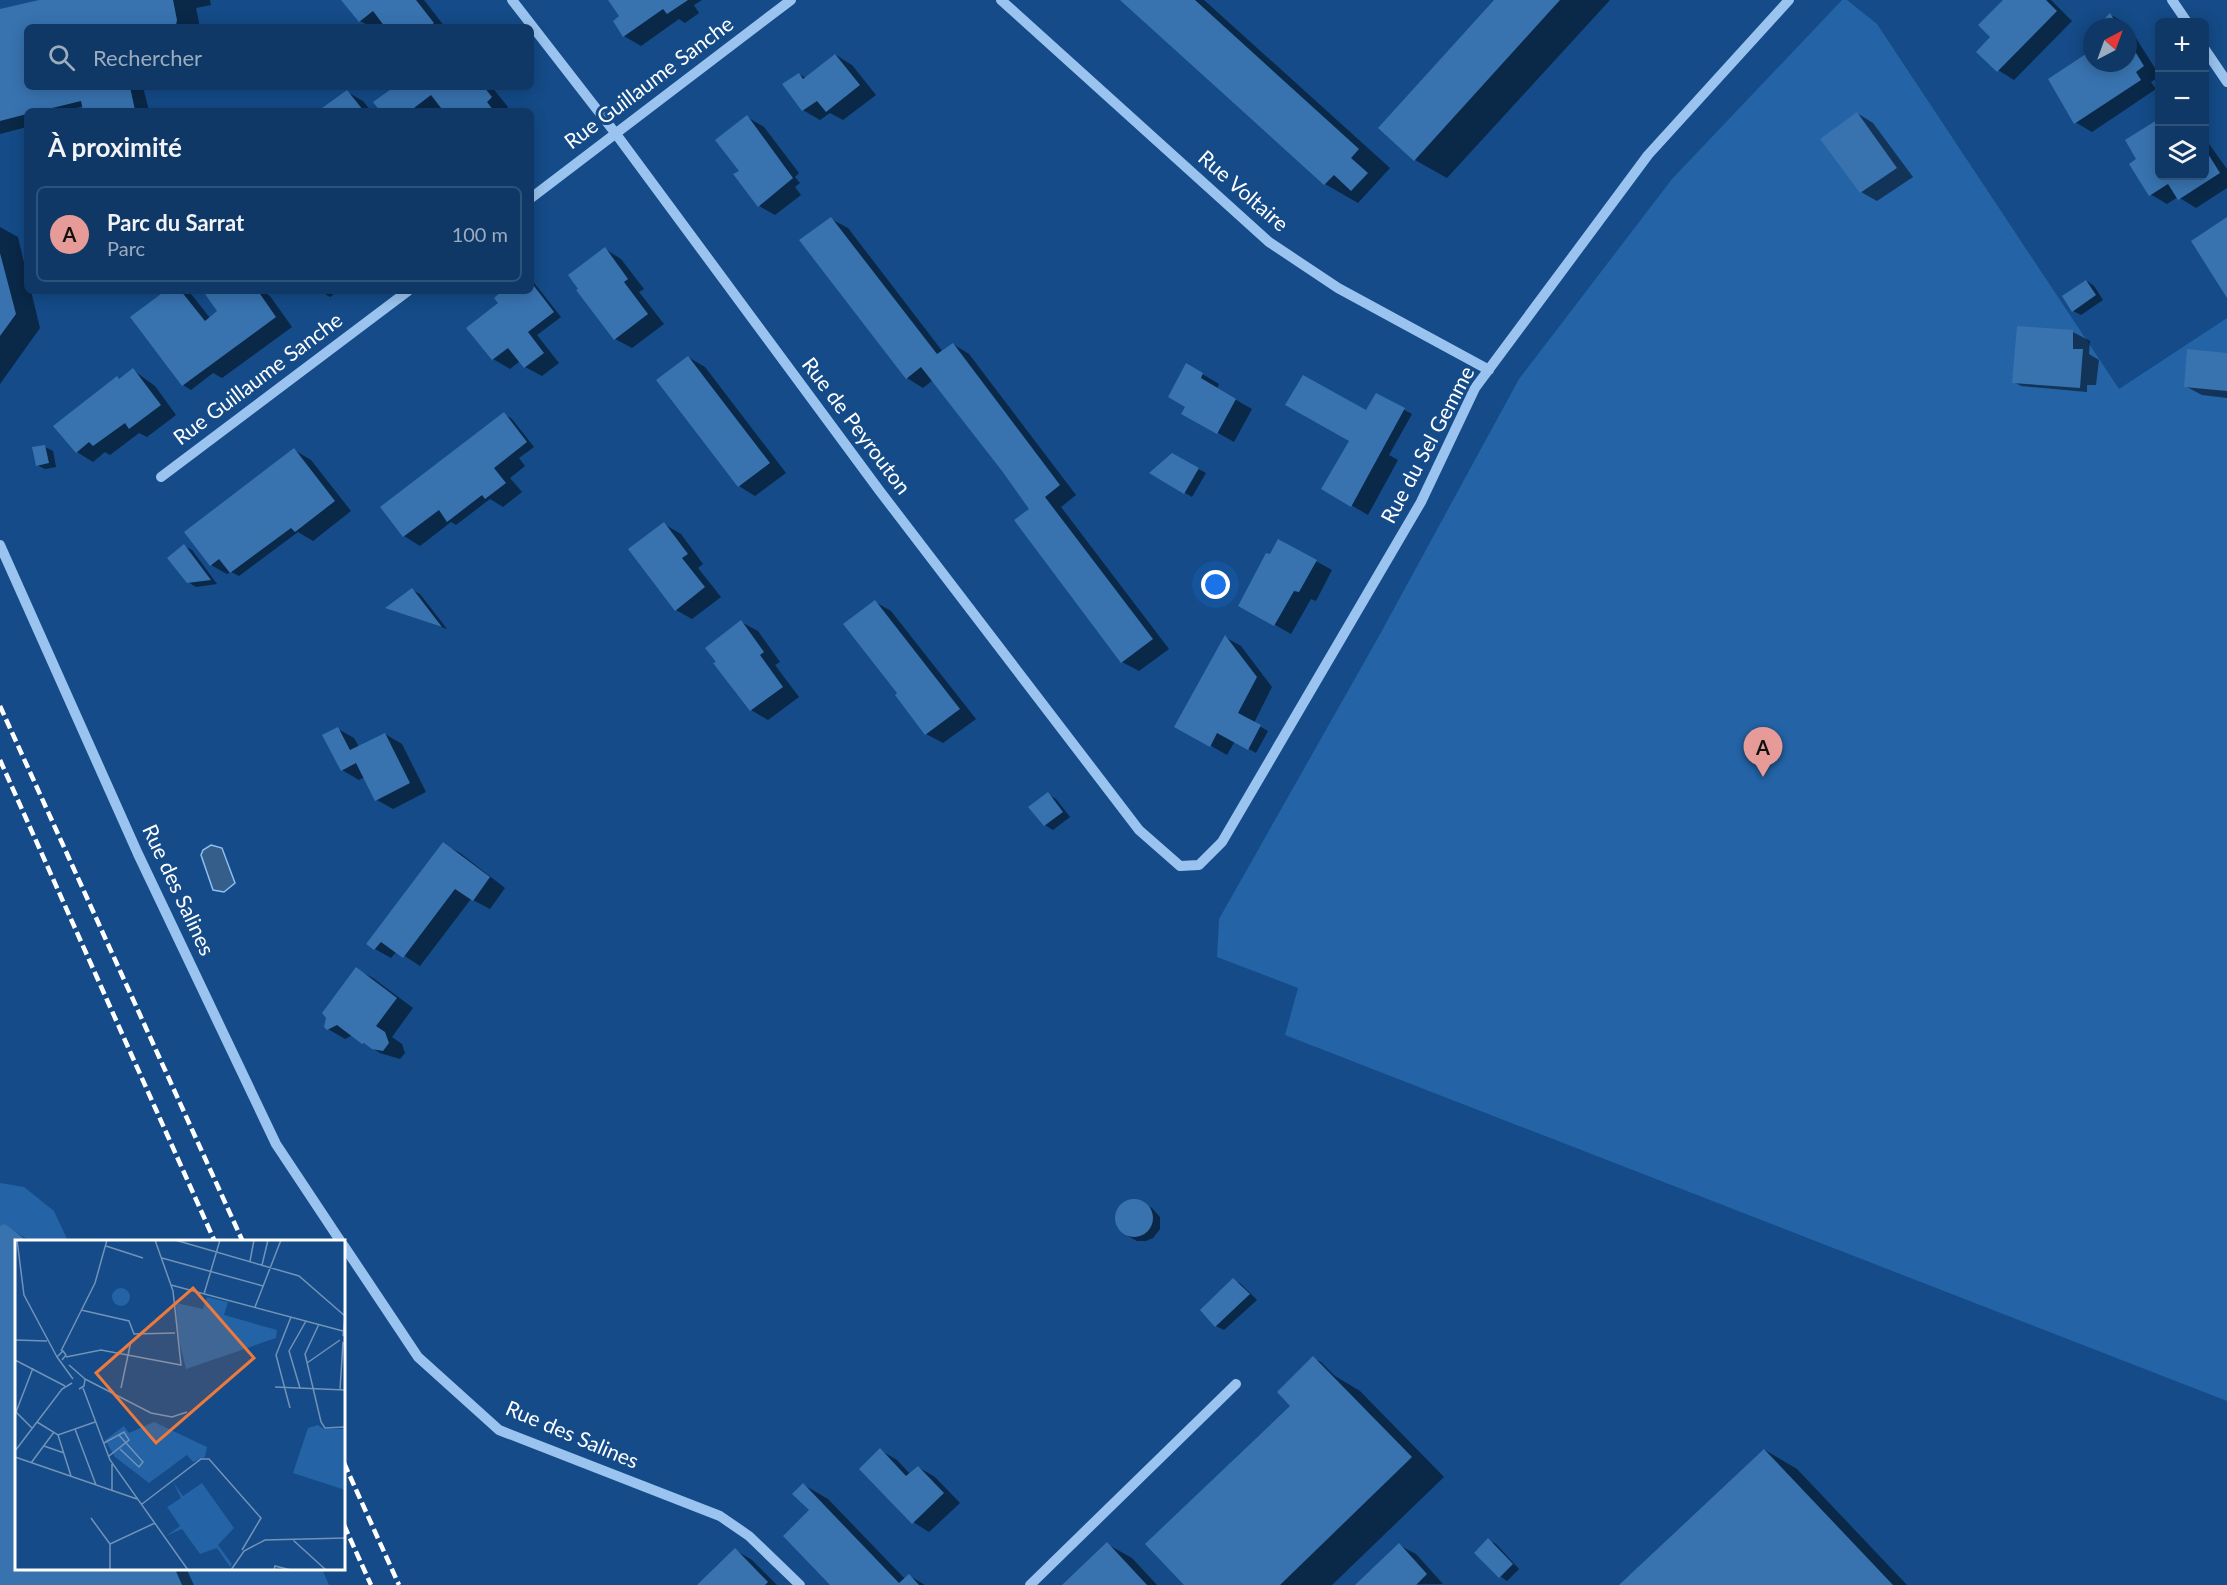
<!DOCTYPE html>
<html lang="fr">
<meta charset="utf-8">
<style>
body{margin:0;font-family:Lato,sans-serif;background:#1d436f;color:#f1f3f6}
.controls{position:absolute;right:18px;top:18px;display:grid;overflow:hidden;border-radius:9px;box-shadow:0 3px 15px #0003}
.controls button{width:54px;height:54px;display:grid;place-items:center;padding:0;border:0;border-bottom:2px solid #2f527a;background:#0f3866;color:#f1f3f6;font:30px sans-serif}
.compass{position:absolute;left:2083px;top:18px;width:54px;height:54px;border-radius:50%;background:#0f3866;box-shadow:0 3px 15px #0003;rotate:41deg}
.you{position:absolute;left:1216px;top:585px;width:21px;height:21px;margin:-15px;border:4px solid #fff;border-radius:50%;background:#1a73e8;box-shadow:0 0 0 9px #1a73e833}
.badge{display:grid;place-items:center;width:39px;height:39px;border-radius:50%;background:#e69b98;color:#111;font-size:20px;font-weight:700}
.pin{position:absolute;translate:-50% -50px;filter:drop-shadow(0 2px 3px #0008)}
.pin::after{content:'';position:absolute;top:32px;width:21px;height:18px;background:inherit;clip-path:polygon(0 0,100% 0,50% 100%)}
.list{margin:0;padding:0;list-style:none}
h2{display:flex;justify-content:space-between;align-items:center;height:78px;margin:0;padding:0 24px;font-size:26px}
h2 small{font-size:20px;font-weight:400;color:#9bacbf}
.list li{display:grid;grid-template-columns:39px 1fr auto;gap:18px;align-items:center;box-sizing:border-box;height:96px;margin:0 12px 12px;padding:0 12px;border:2px solid #2f527a;border-radius:9px}
.list b{display:block;font-size:22px;white-space:nowrap}
.list p{margin:0;font-size:20px;white-space:nowrap;color:#9bacbf}
.list em{font-size:20px;font-style:normal;color:#9bacbf}
.icon{flex:none;width:33px;height:33px;fill:none;stroke:currentColor;stroke-width:2;stroke-linecap:round;stroke-linejoin:round}
.map{position:relative;flex:none;width:2227px;height:1585px;overflow:hidden}
.search{position:absolute;background:#0f3866;box-shadow:0 3px 15px #0003;left:24px;top:24px;width:510px;height:66px;display:flex;align-items:center;gap:15px;box-sizing:border-box;padding:0 21px;border-radius:9px;color:#9bacbf;font-size:22px}
.panel{position:absolute;background:#0f3866;box-shadow:0 3px 15px #0003;left:24px;top:108px;width:510px;height:186px;border-radius:9px}
.map>svg:first-child{display:block}
.green{fill:#2363a6}
.water{fill:#355e8a;stroke:#8cbff2;stroke-width:1.5}
.shadow{fill:#0007}
.building{fill:#3873b0}
.lines{fill:none;stroke-linecap:round;stroke-linejoin:round}
.minor{stroke:#9ac4ef;stroke-width:10}
.rail{stroke:#fff;stroke-width:4.5;stroke-dasharray:10 4.5;stroke-linecap:butt}
.labels{text-anchor:middle;stroke-width:6;stroke-linejoin:round;paint-order:stroke}
.street-label{font-size:21px;fill:#fff;stroke:#144b88}
.inset-road{fill:none;stroke:#7293b8;stroke-width:1.5}
.view{fill:#ed7a3d;fill-opacity:0.15;stroke:#ed7a3d;stroke-width:3}
.inset-edge{fill:none;stroke:#fff;stroke-width:3}
</style>
<div class="map">
<svg width="2227" height="1585" viewBox="0 0 2227 1585">
<rect width="100%" height="100%" fill="#144b88"/>
<!-- green -->
<path class="green" d="M1842 0H1847L1877 24 2119 389 2227 318V1401L1285 1035 1298 988 1217 957 1219 919 1379 636 1519 379 1672 179Z
M0 1183 24 1187 54 1211 68 1241 16 1242V1568L322 1569 329 1585H0Z"/>
<!-- water -->
<path class="water" d="M211 845 222 848 235 883 224 892 213 890 201 855 203 850Z"/>
<!-- shadow -->
<path class="shadow" d="M45 0H210L211 5 196 8 200 27H27V87H143L149 111H85L84 106 64 111H27V127L0 134V11Z
M343 0H424L445 27H387L384 23 380 27H371L360 21Z
M610 0H702L694 5 699 13 685 23 679 19 641 46 624 36 615 21 621 16Z
M1122 0H1204L1390 168 1358 203 1325 184Z
M1496 0H1610L1447 178 1415 160Z
M2005 0H2051L2072 21 2014 80 1998 70 1992 37Z
M2111 15 2127 24 2160 76 2151 82 2156 89 2092 132 2075 122 2092 52V63H2128V27H2099Z
M836 55 852 65 876 95 843 120 830 113 820 120 803 110 799 74 806 78Z
M397 87H492L508 107 503 111H442L440 109 438 111H382Z
M347 92 363 101 371 111H321Z
M1857 113 1873 123 1913 177 1877 201 1861 192Z
M747 117 764 127 799 173 795 177 800 183 795 187 801 195 775 215 759 206 741 171Z
M2204 137 2227 169V188L2196 208 2178 197 2167 204 2150 194 2139 160 2160 176H2204Z
M831 219 848 228 943 352 953 344 969 354 1076 495 1061 507 1169 649 1139 671 1122 662 1032 509 933 380 923 388 907 378Z
M0 227 18 237 27 275V291H31L40 328 0 384Z
M605 249 621 259 644 289 639 292 664 324 632 348 615 339Z
M531 279 561 317 537 335 559 363 542 376 525 367 520 361 510 369 493 359 468 328 500 303 505 291H531Z
M2087 281 2094 286 2103 300 2081 315 2073 311Z
M168 291H185L192 295 210 318 219 311 211 291H262L270 296 292 327 222 378 213 373 191 390 183 385Z
M320 291H338L330 297Z
M2073 332 2090 341 2089 354 2099 360 2096 385H2087V392L2021 386 2014 382Z
M2227 355V398L2202 395 2185 386Z
M688 357 705 367 786 473 755 496 739 486Z
M1187 365 1219 384 1217 389 1252 409 1234 442 1183 413 1187 407Z
M133 370 155 386 176 415 147 437 139 433 110 455 105 452 93 462 77 452 117 378 121 380Z
M1376 395 1412 414 1389 455 1398 460 1368 515 1324 489Z
M504 414 512 419 534 447 519 458 525 466 510 478 522 492 503 507 490 499 456 525 451 522 420 546 404 536Z
M45 447 53 451 56 467 45 469 37 465Z
M294 450 311 460 351 511 313 541 298 532 239 576 231 572 227 574 211 565Z
M1172 455 1206 473 1192 497 1151 473Z
M664 524 681 534 703 564 698 568 721 597 692 619 676 610Z
M1285 544 1332 570 1316 601 1311 599 1291 634 1240 605Z
M184 546 192 550 217 584 196 587 188 582Z
M412 590 420 594 447 629 388 608Z
M875 602 891 611 976 719 943 743 926 734 899 694Z
M741 622 758 631 780 662 775 665 799 697 768 720 751 710 715 664Z
M1225 637 1241 646 1272 687 1254 723 1268 731 1256 753 1235 741 1227 755 1176 726Z
M338 729 354 738 359 747 385 734 402 744 426 792 393 809 377 800 365 777 359 780 342 770Z
M1048 794 1056 799 1070 817 1053 830 1045 825Z
M443 844 460 853 505 888 490 909 471 899 420 966 397 951 391 958 375 949Z
M356 969 373 978 413 1008 392 1037 402 1044 405 1053 400 1059 380 1053 353 1035 345 1039 328 1029Z
M1136 1200 1152 1208 1160 1217V1229L1153 1238 1146 1241H1137L1128 1236 1117 1225 1119 1208 1124 1203Z
M5 1225 31 1242H16V1568H186L194 1585H0V1228Z
M1234 1280 1241 1284 1257 1300 1224 1330 1216 1326Z
M1313 1358 1321 1362 1335 1376 1360 1391 1444 1477 1332 1585H1186L1292 1406Z
M880 1450 897 1460 910 1474 918 1467 935 1477 960 1503 929 1532 913 1522Z
M1765 1450 1797 1469 1907 1585H1621Z
M804 1485 828 1499 906 1580 910 1576 925 1585H832Z
M1488 1540 1496 1544 1519 1569 1507 1581 1500 1576Z
M1107 1544 1132 1558 1157 1585H1064Z
M1399 1545 1416 1554 1443 1584 1358 1585Z
M735 1550 752 1560 777 1585H699Z"/>
<!-- building -->
<path class="building" d="M39 0H173L177 20 176 25 167 27H27V87H130L135 110 83 111 81 101 40 111H27V114L0 121V9Z
M341 0H416L434 23 428 27H385L373 11 359 22Z
M608 0H688L667 14 663 9 623 37 613 21 619 16Z
M1120 0H1195L1359 149 1351 158 1368 173 1351 191 1334 175 1324 185Z
M1494 0H1560L1414 161 1378 128Z
M2003 0H2046L2057 11 1997 72 1976 52 1990 37 1978 25Z
M2110 13 2119 27H2097Z
M2128 40 2144 66 2136 72 2141 80 2074 124 2048 79 2092 50V63H2128Z
M835 54 860 85 826 112 817 101 802 111 782 84 799 73 803 79Z
M394 87H484L492 97 487 102 494 111H440L441 108 431 95 410 111H380L373 102Z
M347 90 363 110 318 111Z
M1857 112 1897 168 1860 193 1820 139Z
M747 115 793 178 758 207 733 174 739 171 715 140Z
M2160 118V176H2205V149L2220 173 2178 200 2168 184 2149 196 2129 164 2136 159 2125 140Z
M831 217 937 354 953 343 1060 485 1045 497 1153 639 1121 663 1014 520 1029 509 1002 471 921 367 906 379 799 240Z
M2227 217V298L2191 241Z
M605 247 628 279 624 282 648 314 614 340 576 290 578 289 568 275Z
M0 253 16 314 0 336Z
M2086 280 2096 295 2072 312 2062 296Z
M531 282 554 312 528 332 544 353 524 368 508 348 492 360 466 328 498 303 494 298 502 291H531Z
M165 291H181L205 321 217 311 205 294 209 291H258L276 317 182 386 130 317Z
M2017 326 2073 330V349H2083L2080 388 2012 383Z
M2187 349 2227 353V391L2184 387Z
M688 356 770 463 738 487 656 380Z
M1186 363 1203 373 1201 378 1236 399 1217 434 1181 414 1185 407 1168 397Z
M133 368 161 405 129 429 125 423 93 446 89 442 76 453 53 426 117 376 119 379Z
M1303 375 1366 410 1376 393 1405 408 1351 507 1321 489 1349 441 1285 405Z
M504 412 527 442 494 468 506 483 485 499 482 495 447 522 439 510 403 537 380 507Z
M45 445 49 463 36 466 32 447Z
M294 448 335 501 295 532 291 528 230 573 219 559 210 566 184 532Z
M1172 453 1199 468 1184 494 1149 473Z
M664 522 688 554 682 558 705 587 675 611 628 549Z
M1278 539 1317 560 1299 592 1294 591 1274 626 1238 606 1266 553 1270 554Z
M184 544 211 580 187 583 167 558Z
M412 588 442 627 385 608Z
M875 600 960 709 925 735 895 695 897 693 843 624Z
M741 620 764 652 760 655 783 687 750 711 713 663 716 662 705 648Z
M1225 635 1257 677 1238 713 1261 725 1248 750 1217 733 1210 747 1174 727Z
M338 727 350 750 385 733 410 783 375 801 356 763 341 771 322 735Z
M1048 792 1063 812 1044 826 1028 807Z
M443 842 490 877 473 901 455 889 403 958 381 942 374 950 366 944Z
M356 967 397 998 376 1026 385 1032 389 1043 383 1051 372 1049 364 1043 362 1044 337 1025 327 1030 324 1027 326 1018 322 1013Z
M1115 1218a19 19 0 1 1 38 0a19 19 0 1 1-38 0Z
M5 1224 29 1242H16V1569H175L182 1585H0V1226Z
M1233 1278 1250 1294 1215 1327 1200 1310Z
M1313 1356 1412 1457 1280 1585H1184L1145 1544 1290 1406 1277 1392Z
M880 1448 906 1476 918 1466 944 1493 912 1524 859 1469Z
M1764 1449 1893 1585H1619Z
M803 1483 899 1583 909 1574 919 1585H830L783 1536 809 1510 792 1494Z
M1488 1538 1513 1564 1499 1578 1474 1553Z
M1107 1542 1147 1585H1062Z
M1399 1543 1427 1574 1416 1585H1355Z
M735 1548 768 1582 765 1585H697Z"/>
<g class="lines">
<!-- minor -->
<path class="minor" d="M512 0 616 134 879 490 1139 830 1180 866 1199 865 1222 842 1421 502 1475 388 1648 155 1789 0
M1001 0 1269 242 1338 288 1489 370
M2172 0 2187 22
M2204 48 2227 82
M531 198 791 0
M161 477 408 291
M0 545 138 854 276 1144 341 1242
M344 1246 418 1357 499 1430 720 1516 749 1536 800 1585
M1030 1585 1236 1384"/>
<!-- rail -->
<path class="rail" d="M0 706 243 1242
M0 760 215 1242
M344 1463 399 1585
M344 1525 371 1585"/>
</g>
<g class="labels">
<!-- street labels -->
<g class="street-label">
<text transform="translate(649 83) rotate(-37)" y="7">Rue Guillaume Sanche</text>
<text transform="translate(1243 191) rotate(41)" y="7">Rue Voltaire</text>
<text transform="translate(258 379) rotate(-37)" y="7">Rue Guillaume Sanche</text>
<text transform="translate(856 426) rotate(53)" y="7">Rue de Peyrouton</text>
<text transform="translate(1428 445) rotate(-62)" y="7">Rue du Sel Gemme</text>
<text transform="translate(178 890) rotate(65)" y="7">Rue des Salines</text>
<text transform="translate(572 1435) rotate(23)" y="7">Rue des Salines</text>
</g>
</g>
<!-- overview -->
<g transform="translate(15 1240)">
<rect width="330" height="330" fill="#144b88"/>
<path d="M97 57a9 9 0 1 1 18 0a9 9 0 1 1-18 0ZM192 57 213 62 209 75 262 90 261 98 171 129 162 92 161 63 188 69ZM139 182 192 207 190 217 178 222 172 215 134 243 100 217 90 200 109 186 114 193ZM303 185 309 189H330V250L278 233 293 188ZM158 242 168 256 187 243 219 288 203 305 217 324 215 327 202 308 185 314 167 289 151 296 165 286 152 267 166 258Z" fill="#2363a6"/>
<path class="inset-road" d="M2 0 9 55 42 117M160 0 284 36 330 76M91 6 128 18M147 18 248 46M235 21 239 0M247 25 253 0M156 45 328 91M189 54 205 0M240 67 266 0M66 70 114 81 119 94 160 93M304 84 290 114 306 182 310 188 330 187M328 96 330 75M0 100 32 101M46 111 80 43 92 0M51 117 86 110 166 125 158 51 140 0M0 120 50 146M47 120 51 115 48 111 42 117 58 139M292 123 325 100M54 125 70 139 69 146 64 149M70 139 136 173 157 177 172 172M260 147 330 150M68 148 95 220 173 330M106 148 116 101M285 148 274 111 291 81M325 150 328 102M275 168 261 115 276 77M22 182 43 195 80 182M17 188 1 172 18 128M60 189 81 245M43 195 56 236M104 195 128 222 124 227 105 209M89 203 109 192 114 200 94 216M29 206 49 213M0 211 47 149 57 143M0 217 122 259M16 223 39 192M97 251V224M127 264 186 219H194L246 278 227 310M76 278 95 304M278 300 311 330M95 330V304L140 283M216 330 229 311 250 300 330 298M259 330 260 326 276 330"/>
<path class="view" d="M178 48 239 118 141 203 81 133Z"/>
<rect width="330" height="330" class="inset-edge"/>
</g>
</svg>
<div class="controls">
<button>+</button>
<button>−</button>
<button><svg class="icon" aria-label="layers" viewBox="0 0 24 24"><path d="M12 4l9 5-9 5-9-5zM3 14l9 5 9-5"/></svg></button>
</div>
<svg class="compass" viewBox="-18 -18 36 36"><path d="M0-13l5 13h-10z" fill="#e53935"/><path d="M0 13l5-13h-10z" fill="#9bacbf"/></svg>
<div class="you"></div>
<div class="pin badge" style="left:1763px;top:777px">A</div>
<div class="search"><svg class="icon" aria-label="search" viewBox="0 0 24 24"><circle cx="10" cy="10" r="6"/><path d="M15 15l6 6"/></svg>Rechercher</div>
<section class="panel">
<h2>À proximité<small></small></h2>
<ul class="list">
<li><span class="badge">A</span><div><b>Parc du Sarrat</b><p>Parc</p></div><em>100 m</em></li>
</ul>
</section>
</div>
